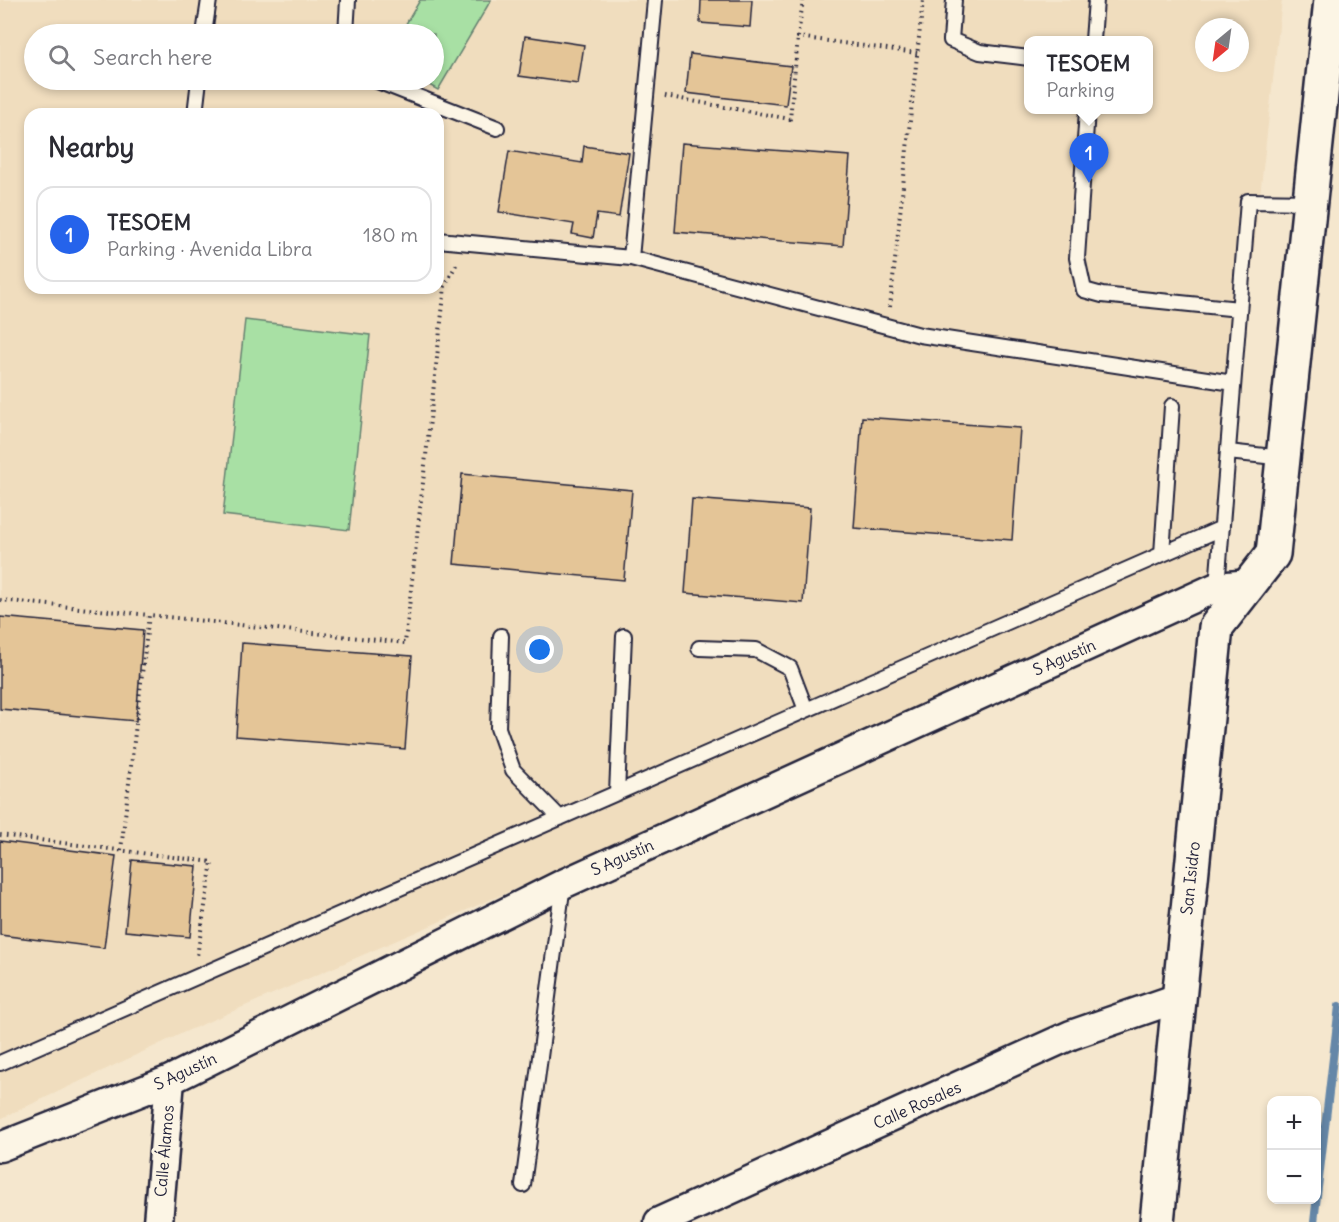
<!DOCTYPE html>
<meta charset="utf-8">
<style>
body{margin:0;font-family:Delius,sans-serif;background:#f7f7f7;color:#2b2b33}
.controls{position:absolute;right:18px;bottom:18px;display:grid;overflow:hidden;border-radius:12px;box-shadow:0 3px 9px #0003}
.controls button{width:54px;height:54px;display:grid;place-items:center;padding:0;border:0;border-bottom:2px solid #e1e1e2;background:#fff;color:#2b2b33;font:30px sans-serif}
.compass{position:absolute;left:1195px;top:18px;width:54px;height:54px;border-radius:50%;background:#fff;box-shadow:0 3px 9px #0003;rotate:209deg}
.you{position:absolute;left:540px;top:650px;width:21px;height:21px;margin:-15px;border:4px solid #fff;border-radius:50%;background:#1a73e8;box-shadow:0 0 0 9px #1a73e833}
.badge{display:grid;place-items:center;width:39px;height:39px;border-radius:50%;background:#2563eb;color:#fff;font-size:20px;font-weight:700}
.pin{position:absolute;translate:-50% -50px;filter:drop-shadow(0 2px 3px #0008)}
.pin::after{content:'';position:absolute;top:32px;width:21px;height:18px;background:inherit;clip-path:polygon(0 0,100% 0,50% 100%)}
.popup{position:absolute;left:1024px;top:36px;width:129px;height:78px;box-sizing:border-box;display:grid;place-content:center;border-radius:12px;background:#fff;filter:drop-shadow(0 2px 4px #0005);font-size:20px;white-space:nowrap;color:#7c7c81}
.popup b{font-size:22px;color:#2b2b33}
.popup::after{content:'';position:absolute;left:50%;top:100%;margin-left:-12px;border:12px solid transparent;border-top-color:#fff}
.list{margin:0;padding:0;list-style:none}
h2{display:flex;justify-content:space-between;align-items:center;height:78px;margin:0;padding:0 24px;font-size:26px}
h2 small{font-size:20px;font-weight:400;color:#7c7c81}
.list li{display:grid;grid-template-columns:39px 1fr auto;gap:18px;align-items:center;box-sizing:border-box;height:96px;margin:0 12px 12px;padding:0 12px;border:2px solid #e1e1e2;border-radius:18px}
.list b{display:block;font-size:22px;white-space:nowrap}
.list p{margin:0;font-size:20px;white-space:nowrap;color:#7c7c81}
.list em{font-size:20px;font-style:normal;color:#7c7c81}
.icon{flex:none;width:33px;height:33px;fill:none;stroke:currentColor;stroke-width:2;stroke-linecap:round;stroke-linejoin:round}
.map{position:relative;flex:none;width:1339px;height:1222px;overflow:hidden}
.search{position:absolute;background:#fff;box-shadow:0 3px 9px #0003;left:24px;top:24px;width:420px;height:66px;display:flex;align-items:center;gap:15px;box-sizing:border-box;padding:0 21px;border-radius:33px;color:#7c7c81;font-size:22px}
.panel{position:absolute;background:#fff;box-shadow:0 3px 9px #0003;left:24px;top:108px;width:420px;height:186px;border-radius:18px}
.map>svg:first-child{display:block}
.built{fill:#f0ddbe;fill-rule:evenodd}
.green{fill:#a8e0a4;stroke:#658170;stroke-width:1.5}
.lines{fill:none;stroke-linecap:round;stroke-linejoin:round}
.stream{stroke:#6587a8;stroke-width:8}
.building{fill:#e4c597;stroke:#22223b;stroke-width:1.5}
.service-casing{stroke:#22223b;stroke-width:18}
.minor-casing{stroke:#22223b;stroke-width:33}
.secondary-casing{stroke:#22223b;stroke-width:38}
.path{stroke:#22223b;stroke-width:4;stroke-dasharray:1.5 4.5;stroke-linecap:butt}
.service{stroke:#fcf5e5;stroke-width:14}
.minor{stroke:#fcf5e5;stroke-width:28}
.secondary{stroke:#fcf5e5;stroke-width:33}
.labels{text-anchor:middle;stroke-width:6;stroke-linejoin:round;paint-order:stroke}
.street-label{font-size:16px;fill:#22223b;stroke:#fcf5e5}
</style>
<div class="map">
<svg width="1339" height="1222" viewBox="0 0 1339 1222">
<rect width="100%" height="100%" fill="#f5e7ce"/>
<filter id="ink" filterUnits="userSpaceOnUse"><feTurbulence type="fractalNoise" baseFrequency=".0167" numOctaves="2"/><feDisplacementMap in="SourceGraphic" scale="12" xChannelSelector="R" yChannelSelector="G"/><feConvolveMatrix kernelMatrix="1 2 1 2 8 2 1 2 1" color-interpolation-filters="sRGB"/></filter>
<g filter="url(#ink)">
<!-- built -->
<path class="built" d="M0 0H1282L1216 586 187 1031 0 1119ZM1204 27H1240V63H1204ZM34 34H434V80H34ZM1029 40H1149V110H1029ZM30 114H438V288H30Z"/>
<!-- green -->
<path class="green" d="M420 0H491L438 90 420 80H434V34H400Z
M245 320 370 335 349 530 223 515Z"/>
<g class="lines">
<!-- stream -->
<path class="stream" d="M1314 1222 1339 1006"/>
</g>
<!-- building -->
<path class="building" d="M701 0H752L750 27 700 23Z
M525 36 584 45 578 84 519 76Z
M690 54 791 66 786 105 686 93Z
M682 143 850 156 843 246 675 232Z
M584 146 629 153 619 217 597 214 593 238 572 234 574 224 499 212 509 151 582 163Z
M862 417 1020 428 1012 540 854 528Z
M462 474 632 490 624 580 454 564Z
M692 499 810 508 803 603 685 593Z
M0 617 143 630 136 721 0 709Z
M242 643 412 656 405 749 236 736Z
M0 841 116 856 104 948 0 935Z
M132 860 197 866 190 937 125 931Z"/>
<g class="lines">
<!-- service casing -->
<g class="service-casing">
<path id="service" d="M954 0 951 40 980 52 1029 58
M204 34 209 0
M346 34 348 0
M1093 40 1096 0
M375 80 497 128
M1087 110 1077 258 1084 290 1102 295 1239 309
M195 114 199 80
M438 240 631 258 655 0
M631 258 920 335 1233 383
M1228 452 1284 458
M1162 554 1172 406
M1217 587 1248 201 1311 202
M501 636 498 728 513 770 560 818
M699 648 756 650 790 668 806 710
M617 793 624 636
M0 1063 1222 528
M523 1185 563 884"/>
</g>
<!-- minor casing -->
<g class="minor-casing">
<path id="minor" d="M0 1147 170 1080 563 884 1217 587 1250 584
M158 1222 170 1080
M659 1222 1071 1035 1178 998"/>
</g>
<!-- secondary casing -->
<g class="secondary-casing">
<path id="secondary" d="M1157 1222 1216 627 1273 554 1331 0"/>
</g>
<!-- path -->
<path class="path" d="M803 0 798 37 917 53
M665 96 790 119 798 37
M890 307 923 0
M0 600 149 615
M0 835 212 862 197 956
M121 850 149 615 405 643 445 286 458 261"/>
<!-- service -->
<use href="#service" class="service"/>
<!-- minor -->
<use href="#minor" class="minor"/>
<!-- secondary -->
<use href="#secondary" class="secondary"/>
</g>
</g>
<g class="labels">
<!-- street labels -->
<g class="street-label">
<text transform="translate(1064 657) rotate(-24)" y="6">S Agustín</text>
<text transform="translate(622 857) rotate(-24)" y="6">S Agustín</text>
<text transform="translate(1190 878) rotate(-84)" y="6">San Isidro</text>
<text transform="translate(185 1071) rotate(-25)" y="6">S Agustín</text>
<text transform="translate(917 1105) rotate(-24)" y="6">Calle Rosales</text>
<text transform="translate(164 1151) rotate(-85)" y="6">Calle Álamos</text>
</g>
</g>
</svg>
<div class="controls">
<button>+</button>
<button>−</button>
</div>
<svg class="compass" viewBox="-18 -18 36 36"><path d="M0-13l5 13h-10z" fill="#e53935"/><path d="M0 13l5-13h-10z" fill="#7c7c81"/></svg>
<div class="you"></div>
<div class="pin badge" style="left:1089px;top:183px">1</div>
<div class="popup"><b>TESOEM</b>Parking</div>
<div class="search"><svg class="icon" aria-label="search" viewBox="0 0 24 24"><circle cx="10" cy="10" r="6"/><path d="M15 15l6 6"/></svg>Search here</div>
<section class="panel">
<h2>Nearby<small></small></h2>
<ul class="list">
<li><span class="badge">1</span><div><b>TESOEM</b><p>Parking · Avenida Libra</p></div><em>180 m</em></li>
</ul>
</section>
</div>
